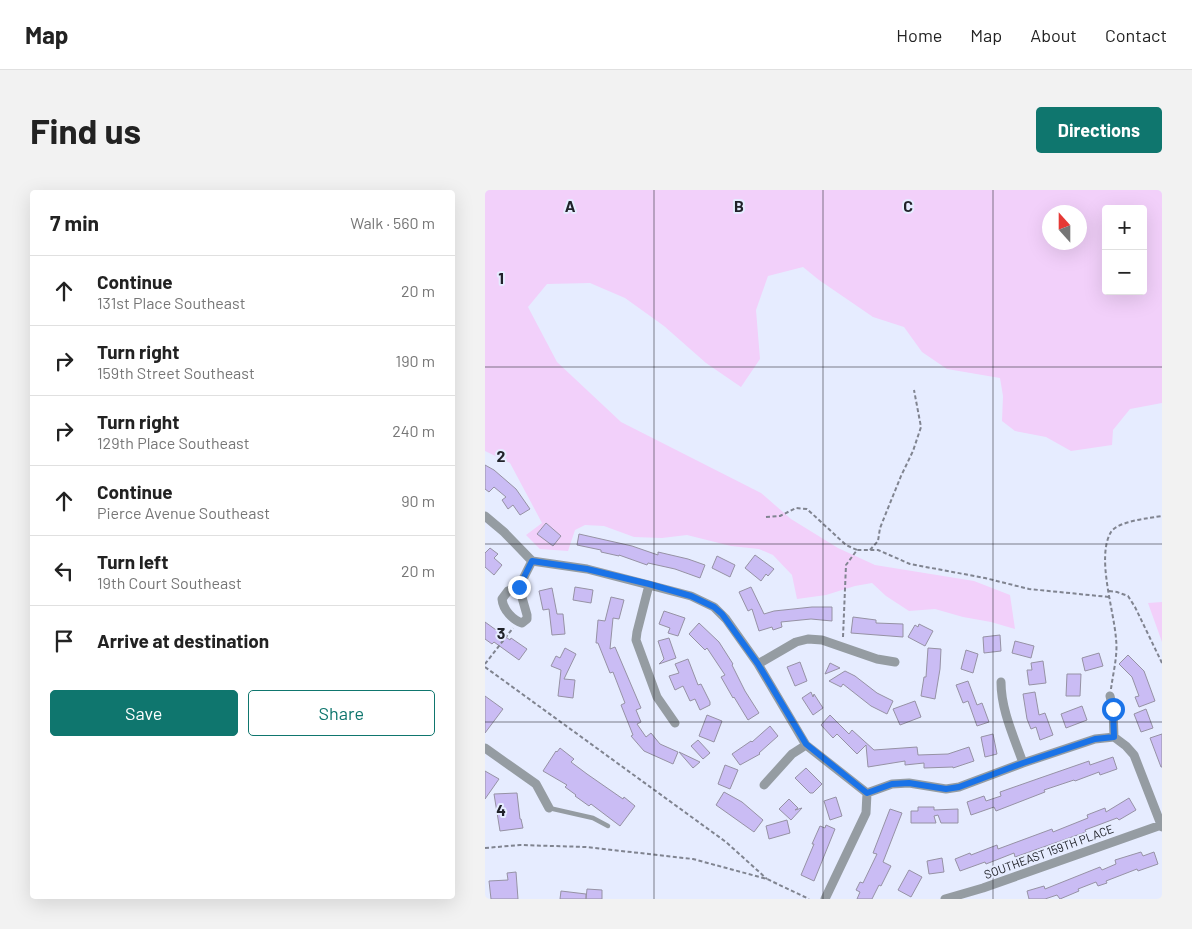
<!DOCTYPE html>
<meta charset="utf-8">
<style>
body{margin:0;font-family:Barlow,sans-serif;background:#f2f2f2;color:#222}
.controls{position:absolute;right:15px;top:15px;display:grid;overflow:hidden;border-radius:5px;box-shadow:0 5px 20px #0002}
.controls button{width:45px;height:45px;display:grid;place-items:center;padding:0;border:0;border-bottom:1px solid #e0e0e0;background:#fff;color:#222;font:25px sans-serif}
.compass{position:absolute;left:557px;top:15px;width:45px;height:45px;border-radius:50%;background:#fff;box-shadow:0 5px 20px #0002;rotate:339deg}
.stop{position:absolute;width:15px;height:15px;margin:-11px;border:4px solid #1a73e8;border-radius:50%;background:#fff}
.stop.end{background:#1a73e8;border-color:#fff;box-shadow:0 1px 5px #0008}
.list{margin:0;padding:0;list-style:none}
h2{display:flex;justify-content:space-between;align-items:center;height:65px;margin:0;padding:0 20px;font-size:21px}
h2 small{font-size:16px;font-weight:400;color:#767676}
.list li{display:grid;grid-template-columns:32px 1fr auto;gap:15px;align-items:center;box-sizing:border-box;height:70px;padding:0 20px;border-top:1px solid #e0e0e0}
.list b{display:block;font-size:19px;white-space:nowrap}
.list p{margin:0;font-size:16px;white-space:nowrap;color:#767676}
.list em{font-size:16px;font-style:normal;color:#767676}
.actions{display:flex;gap:10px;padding:15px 20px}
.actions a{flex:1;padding:11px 0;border:1px solid #0f766e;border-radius:5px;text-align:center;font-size:18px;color:#0f766e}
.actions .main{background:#0f766e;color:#fff}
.icon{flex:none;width:28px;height:28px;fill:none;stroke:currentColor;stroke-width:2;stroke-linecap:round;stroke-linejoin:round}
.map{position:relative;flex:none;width:677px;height:709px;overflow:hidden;border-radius:5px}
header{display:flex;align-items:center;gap:30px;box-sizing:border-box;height:70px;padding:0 25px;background:#fff;border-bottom:1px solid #e0e0e0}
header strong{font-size:24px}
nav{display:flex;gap:28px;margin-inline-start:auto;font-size:18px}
.intro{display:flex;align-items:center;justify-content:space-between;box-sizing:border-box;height:120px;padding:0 30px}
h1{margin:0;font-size:35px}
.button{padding:12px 22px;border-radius:5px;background:#0f766e;color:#fff;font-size:18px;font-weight:700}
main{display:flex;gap:30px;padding:0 30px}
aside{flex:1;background:#fff;border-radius:5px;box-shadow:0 5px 20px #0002}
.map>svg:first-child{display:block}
.green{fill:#f2d0fa;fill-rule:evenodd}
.building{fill:#cabcf4;stroke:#9692a4}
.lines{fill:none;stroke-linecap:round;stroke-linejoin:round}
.path{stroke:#808490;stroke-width:2;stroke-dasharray:4 2.5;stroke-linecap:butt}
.service{stroke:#959ca2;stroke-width:4.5}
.minor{stroke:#959ca2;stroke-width:9}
.route{stroke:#1a73e8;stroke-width:6}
.grid{fill:none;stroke:#202229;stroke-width:1;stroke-opacity:0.55}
.labels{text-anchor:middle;stroke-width:4;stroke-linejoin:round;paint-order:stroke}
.street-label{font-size:12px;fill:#202229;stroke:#e6ecff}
.grid-label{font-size:16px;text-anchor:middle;font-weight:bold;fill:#202229;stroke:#e6ecff;stroke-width:4;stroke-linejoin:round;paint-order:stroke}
</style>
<header>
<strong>Map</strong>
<nav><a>Home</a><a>Map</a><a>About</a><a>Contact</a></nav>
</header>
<div class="intro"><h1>Find us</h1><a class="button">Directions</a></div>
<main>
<aside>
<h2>7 min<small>Walk · 560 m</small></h2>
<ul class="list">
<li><svg class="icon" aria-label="ahead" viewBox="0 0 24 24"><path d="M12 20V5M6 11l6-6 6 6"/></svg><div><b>Continue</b><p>131st Place Southeast</p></div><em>20 m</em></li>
<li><svg class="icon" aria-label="right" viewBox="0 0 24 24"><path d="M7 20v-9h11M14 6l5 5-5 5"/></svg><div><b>Turn right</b><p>159th Street Southeast</p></div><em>190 m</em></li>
<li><svg class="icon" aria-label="right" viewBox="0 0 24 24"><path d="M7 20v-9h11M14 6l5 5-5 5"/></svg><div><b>Turn right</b><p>129th Place Southeast</p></div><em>240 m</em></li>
<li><svg class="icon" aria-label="ahead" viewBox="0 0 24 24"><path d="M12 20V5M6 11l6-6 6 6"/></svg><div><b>Continue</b><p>Pierce Avenue Southeast</p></div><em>90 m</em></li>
<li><svg class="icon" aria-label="left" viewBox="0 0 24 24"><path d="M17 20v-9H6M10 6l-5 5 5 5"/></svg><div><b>Turn left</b><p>19th Court Southeast</p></div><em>20 m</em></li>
<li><svg class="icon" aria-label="arrive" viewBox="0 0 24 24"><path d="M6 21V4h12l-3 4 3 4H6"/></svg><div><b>Arrive at destination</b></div></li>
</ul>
<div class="actions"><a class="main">Save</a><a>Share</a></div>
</aside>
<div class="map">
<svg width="677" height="709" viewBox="0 0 677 709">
<rect width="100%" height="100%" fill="#e6ecff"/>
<!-- green -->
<path class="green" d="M0 0H677V213L645 219 628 240 627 255 586 261 561 247 530 241 517 231 518 206 515 188 462 179 437 162 419 137 388 127 334 90 318 77 283 86 271 120 275 169 256 197 221 173 179 136 140 108 105 93 62 94 43 117 72 172 136 232 276 303 306 329 353 358 390 375 489 391 525 405 530 439 506 432 478 427 450 419 424 421 401 406 387 393 370 396 341 405 312 409 307 385 288 365 274 359 246 356 202 345 177 348 149 347 119 336 100 335 90 340 83 361 55 359 41 345 57 333 25 273 0 261ZM621 19H658V101H621ZM564 22H594V52H564Z
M677 412V452L663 413Z"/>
<!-- building -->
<path class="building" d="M0 275 9 280 31 299 45 319 35 325 28 315 23 319 17 310 21 307 9 297 4 302 0 299Z
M61 333 76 346 68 356 52 344Z
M94 344 147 356 173 365V362L203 369 220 375 215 388 190 379 163 373 162 375 134 365V366L116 362V360L92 355Z
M5 358 13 364 9 368 17 375 9 385 0 377V363Z
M270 365 289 379 283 386 281 384 276 391 260 378Z
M232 366 250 375 245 387 227 378Z
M90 397 108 400 106 413 88 410Z
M266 397 279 424 289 421 327 417H347V431L326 429 296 432 297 437 288 440 287 437 274 441 267 419 263 421 254 402Z
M67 398 72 424H78L80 444 67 445 64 419 58 420 54 401Z
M126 407 139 410 134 429 128 428 125 459 130 457 156 518 151 520 156 532 152 534 161 547 166 543 175 554 193 562 188 574 159 561 146 546 148 545 136 515 140 513 128 482 125 483 113 453H111L113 430 120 431Z
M179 421 200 428 193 446 183 443 185 438 174 434Z
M368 427 391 430V433L418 434V447L366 443Z
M0 432 25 450 26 448 42 459 34 470 9 452 7 454 0 449Z
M214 433 234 452 248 474 247 475 260 501 274 523 263 530 249 507 248 508 236 487 240 485 222 458 220 460 204 444Z
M434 434 448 441 440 456 423 447 430 435 433 437Z
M515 445 516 461 499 463 498 447Z
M184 448 191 468 174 474 179 469 173 451Z
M530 451 549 456 546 468 527 463Z
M80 458 91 464 79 489 90 490 88 508 73 506 76 480 66 476 71 466 75 468Z
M443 458 456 459 455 479 450 509 436 506 439 487H441Z
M481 460 493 464 488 483 476 479Z
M614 463 618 476 600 481 597 468Z
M643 465 659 481 670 511 654 517 650 507 654 506 647 487 634 474Z
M203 469 213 495 216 494 225 512V515L215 520 210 509 205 511 198 496 190 500 184 486 194 483 190 474Z
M558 471 561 493 544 495 542 480H547L546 473Z
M315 472 322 491 310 496 302 477Z
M345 473 355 478 340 484Z
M360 481 370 486 392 503 408 511 402 524 386 516 358 494 356 497 344 491Z
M582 484H596L595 506H581Z
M483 491 492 515 497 513 504 532 492 536 483 511 478 513 471 495Z
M326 502 328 507 329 504 338 518 328 525 317 508Z
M550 502 554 525 560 523 568 545 555 550 551 537 546 539 542 529 538 504Z
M0 506 18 519 0 543Z
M430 511 436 527 415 535 408 519Z
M597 516 602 530 581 538 576 524Z
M661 519 668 538 656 542 649 524Z
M222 525 237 531 229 552 214 546Z
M345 525 364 544 367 540 389 560 432 557 433 565 463 564 484 557 489 571 468 578V577L439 578V573L420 575V571L383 577 381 555 372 564 352 544 348 548 336 535Z
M285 536 293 546 274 563 275 564 255 575 247 564 266 551 267 552Z
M508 544 512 564 500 567 496 547Z
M677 544V577H676L665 548Z
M213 550 225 563 218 569 206 556Z
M75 558 89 569 86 572 102 584 138 609 139 607 150 616 135 636 106 614 104 616 90 606 91 605 80 597 82 595 58 581 71 561 72 562Z
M194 562 215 572 208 578Z
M628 567 632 579 615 585 614 582 590 591 589 590 559 600 560 602 511 621 509 617 486 625 482 612 499 606 501 611 516 606 515 602 555 588 604 571 605 575Z
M240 575 253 580 245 599 233 594Z
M321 578 337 594 328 603H325L310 588Z
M0 581 14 589 0 609Z
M239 602 257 612 278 630 269 642 231 615Z
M32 603 35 629H36L38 638 15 641 9 604Z
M351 607 357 626 345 630 339 611Z
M644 608 651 620 634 630 632 628 600 640 601 642 530 667 529 663 501 674 500 672 475 681 470 669 485 663 486 665 512 655 513 659 567 639 568 642 603 628 602 625 620 618 621 622Z
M304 609 313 618 310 620 317 618 306 630 294 619Z
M433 617H449V620L473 619V633H456L453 625 449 626 451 633H426V621H433Z
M405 619 417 623 398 672 406 676 396 696 394 695 387 709H372L375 702 371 700 375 692 378 693 392 664 388 663Z
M302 630 305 643 284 649 281 636Z
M341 635 350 639 329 691 316 685 329 654H327L335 636 340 638Z
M656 662 658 666 669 662 673 674 653 681 652 679 621 691 622 693 613 696 611 692 593 699 594 701 575 709 572 705 560 709H544L542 701 559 696 560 699 615 677 617 680 631 674 630 670Z
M457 668 459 682 444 684 442 671Z
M424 680 437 687 426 707 413 700Z
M31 682 33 709H6L4 691 23 690 22 683Z
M102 699 117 700V709H101Z
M76 701 101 704V709H75Z"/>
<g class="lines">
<!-- path -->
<path class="path" d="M281 327 295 326 311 318 322 319 361 355 372 360
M385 360 393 351 395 338 416 286 428 261 436 237 429 200
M624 401 632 402 643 406 650 417 677 473
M358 447 361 375 372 360H393L425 374 500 388 544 399 624 407
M0 474 28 438
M0 477 241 652 282 689
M626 499C628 483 633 465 631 449 629 420 611 367 626 342 633 331 665 328 677 326
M0 658 35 655 101 657 208 669 282 689 324 709"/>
<!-- service -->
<path class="service" d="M64 618 108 628 123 636"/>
<!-- minor -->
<path class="minor" d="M0 326 19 342 47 371 102 379 164 395 206 406 229 417 241 429 273 474 321 555 382 603
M164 395 152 442 151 450 172 507 190 533
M34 397 42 425V429L37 433C28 430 18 420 17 409L23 401 34 397 47 371
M273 474 311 452 323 449 337 450 392 469 410 472
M516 492C516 520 529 547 538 573
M625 506 628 519 629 547
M629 547 641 556 649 565 677 637
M0 558 51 594 64 618
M279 595 307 564 321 555
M382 603 407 594 424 593 461 599 474 597 538 573 610 549 629 547
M340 709 381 623 382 603
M460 709 498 698 676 635"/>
</g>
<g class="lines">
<!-- route -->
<path class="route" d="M34 397 47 371 102 379 164 394 206 406 229 417 237 424 273 474 321 554 382 603 407 594 424 593 461 599 474 597 538 573 610 549 629 547 628 519"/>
</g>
<!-- grid -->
<path class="grid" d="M169 0V709M338 0V709M508 0V709M0 177H677M0 354H677M0 532H677"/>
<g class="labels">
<!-- street labels -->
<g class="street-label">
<text transform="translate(564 662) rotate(-20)" y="4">SOUTHEAST 159TH PLACE</text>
</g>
</g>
<g class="grid-label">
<text x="85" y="22">A</text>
<text x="254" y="22">B</text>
<text x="423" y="22">C</text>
<text x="16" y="94">1</text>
<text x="16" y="272">2</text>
<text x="16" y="449">3</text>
<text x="16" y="626">4</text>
</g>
</svg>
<div class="controls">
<button>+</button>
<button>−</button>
</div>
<svg class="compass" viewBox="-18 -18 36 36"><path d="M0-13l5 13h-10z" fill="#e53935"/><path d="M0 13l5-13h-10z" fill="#767676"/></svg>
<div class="stop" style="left:628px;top:519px"></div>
<div class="stop end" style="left:34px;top:397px"></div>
</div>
</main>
